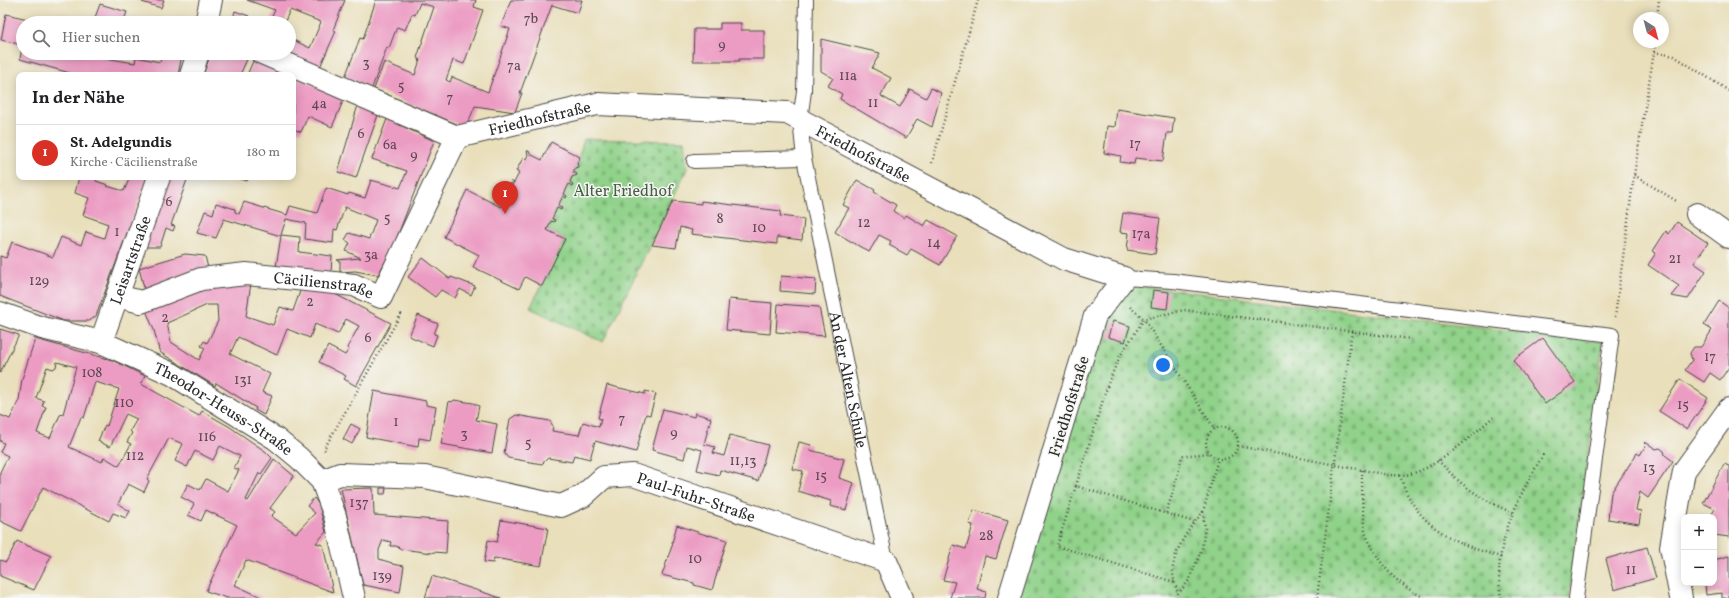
<!DOCTYPE html>
<html lang="de">
<meta charset="utf-8">
<style>
body{margin:0;font-family:Vollkorn,serif;background:#f2f2f2;color:#202124}
.controls{position:absolute;right:12px;bottom:12px;display:grid;overflow:hidden;border-radius:8px;box-shadow:0 2px 10px #0003}
.controls button{width:36px;height:36px;display:grid;place-items:center;padding:0;border:0;border-bottom:1px solid #e0e0e0;background:#fff;color:#202124;font:20px sans-serif}
.compass{position:absolute;left:1633px;top:12px;width:36px;height:36px;border-radius:50%;background:#fff;box-shadow:0 2px 10px #0003;rotate:144deg}
.you{position:absolute;left:1163px;top:365px;width:14px;height:14px;margin:-10px;border:3px solid #fff;border-radius:50%;background:#1a73e8;box-shadow:0 0 0 6px #1a73e833}
.badge{display:grid;place-items:center;width:26px;height:26px;border-radius:50%;background:#d93025;color:#fff;font-size:13px;font-weight:700}
.pin{position:absolute;translate:-50% -33px;filter:drop-shadow(0 1px 2px #0008)}
.pin::after{content:'';position:absolute;top:21px;width:14px;height:12px;background:inherit;clip-path:polygon(0 0,100% 0,50% 100%)}
.list{margin:0;padding:0;list-style:none}
h2{display:flex;justify-content:space-between;align-items:center;height:52px;margin:0;padding:0 16px;font-size:17px}
h2 small{font-size:13px;font-weight:400;color:#757577}
.list li{display:grid;grid-template-columns:26px 1fr auto;gap:12px;align-items:center;box-sizing:border-box;height:56px;padding:0 16px;border-top:1px solid #e0e0e0}
.list b{display:block;font-size:15px;white-space:nowrap}
.list p{margin:0;font-size:13px;white-space:nowrap;color:#757577}
.list em{font-size:13px;font-style:normal;color:#757577}
.icon{flex:none;width:22px;height:22px;fill:none;stroke:currentColor;stroke-width:2;stroke-linecap:round;stroke-linejoin:round}
.map{position:relative;flex:none;width:1729px;height:598px;overflow:hidden}
.search{position:absolute;background:#fff;box-shadow:0 2px 10px #0003;left:16px;top:16px;width:280px;height:44px;display:flex;align-items:center;gap:10px;box-sizing:border-box;padding:0 14px;border-radius:22px;color:#757577;font-size:15px}
.panel{position:absolute;background:#fff;box-shadow:0 2px 10px #0003;left:16px;top:72px;width:280px;height:108px;border-radius:8px}
.map>svg:first-child{display:block}
.cemetery{fill:url(#cemetery-stones);stroke:#5e7e5a}
.building{fill:#ec9bc3;fill-rule:evenodd}
.lines{fill:none;stroke-linecap:round;stroke-linejoin:round}
.service-casing{stroke:#484641;stroke-width:16}
.minor-casing{stroke:#484641;stroke-width:24}
.path{stroke:#484641;stroke-width:2.5;stroke-dasharray:1 3;stroke-linecap:butt}
.service{stroke:#fff;stroke-width:14}
.minor{stroke:#fff;stroke-width:22}
.labels{text-anchor:middle;stroke-width:3;stroke-linejoin:round;paint-order:stroke}
.number-label{font-size:14px;fill:#5b4751}
.street-label{font-size:16px;fill:#2b2b2b;stroke:#f6f6f2}
.park-label{font-size:16px;fill:#495d48;stroke:#f6f6f2}
</style>
<div class="map">
<svg width="1729" height="598" viewBox="0 0 1729 598">
<defs>
<pattern id="cemetery-stones" width="16" height="16" patternUnits="userSpaceOnUse"><rect width="16" height="16" fill="#90d28a"/><path d="M2 7V4a2 2 0 0 1 4 0v3zM10 15v-3a2 2 0 0 1 4 0v3z" fill="#7cb477"/></pattern>
</defs>
<rect width="100%" height="100%" fill="#f6f6f2"/>
<filter id="ink" filterUnits="userSpaceOnUse"><feTurbulence type="fractalNoise" baseFrequency=".025" numOctaves="2"/><feDisplacementMap in="SourceGraphic" scale="8" xChannelSelector="R" yChannelSelector="G"/><feConvolveMatrix kernelMatrix="1 2 1 2 8 2 1 2 1" color-interpolation-filters="sRGB"/></filter>
<filter id="wash" filterUnits="userSpaceOnUse"><feTurbulence type="fractalNoise" baseFrequency=".012" numOctaves="4" result="noise"/><feDisplacementMap in="SourceGraphic" scale="16" xChannelSelector="R" yChannelSelector="G"/><feGaussianBlur stdDeviation="0.9" result="paint"/><feColorMatrix in="noise" values="0 0 0 0 0 0 0 0 0 0 0 0 0 0 0 0 0 1.4 0 .05"/><feComposite in="paint" operator="in"/></filter>
<g filter="url(#wash)">
<rect width="100%" height="100%" fill="#e9dfbb"/>
<!-- cemetery -->
<path class="cemetery" d="M584 139 684 141 687 169 603 342 530 308 565 239 547 230 551 221 554 222 555 221 552 219 557 208 560 210 561 208 558 206 563 196 566 198 567 196 564 194 569 184 572 186 573 184 570 182 572 177 577 175 576 173H573L575 168 578 167 577 163Z
M1134 285 1603 342 1569 598H1016L1102 316Z"/>
<g id="blocks">
<!-- building -->
<path class="building" d="M142 0H164L161 8 142 2Z
M247 0H345L333 30 336 31 320 67 289 54V38L310 48 321 22 290 10 284 23H269L275 10Z
M376 0H476L474 7 483 10 464 64 453 60 446 80 450 82 452 77 488 92 510 29 501 26 511 0H582L578 13 552 5 520 93H522L515 112 475 106 466 128 374 89 384 62 415 75 420 60 417 58 434 7 420 3 415 15 412 14 405 30 397 27 389 48 387 47 372 88 345 77 360 38 363 39Z
M100 4 127 12 123 23H93Z
M235 11 249 16 248 23H232Z
M6 14 41 22V23H23V45L1 40Z
M147 19 161 22 160 23H145Z
M720 23H741V30H764V59H739V61H693L694 29H720Z
M821 39 880 53 872 68 891 78 881 96 900 107 910 89 926 98 931 88 941 93 932 127 917 119 906 138 840 99 842 94 828 86 833 78 821 71Z
M22 47 23 53H99L98 57 135 63 136 57 160 62 162 53 182 55 178 75H77L20 59Z
M211 53H238L248 57 240 75H203Z
M254 59 292 75H247Z
M293 76 344 99 332 127 308 116 301 132 293 129Z
M358 105 378 115 356 178 338 172Z
M1117 109 1174 118 1172 133H1167L1163 161 1135 158 1134 164 1120 162 1121 156 1104 153 1107 126 1115 127Z
M387 119 434 141 394 245 378 275 355 271 340 272V261L337 260 361 258 346 251 350 243 345 240 349 233 369 239 376 220 345 207 337 230 334 229 333 243 305 239 306 223 286 219 281 235 300 237 299 252 332 256 331 273 276 267 281 236 224 219 216 238 197 233 205 211 213 214 216 203 235 209V212L239 214 244 202 287 215 290 206 317 213 326 188 348 195 349 193 365 198 371 180 400 188 407 171 372 159Z
M551 142 580 157 577 163 578 167 575 168 573 173H576L577 175 572 177 570 182 573 184 572 186 569 184 564 194 567 196 566 198 563 196 558 206 562 208 561 210 557 208 552 219 555 220 554 222 551 221 547 230 565 239 542 286 525 277 519 289 473 267 479 255 444 237 467 190 501 207 507 197 504 196 505 194 508 195 513 184 510 183 511 181 514 183 519 173 516 171 523 158 526 159 528 155 527 151H529L530 154 542 160Z
M79 177H97L96 181 108 185 107 186 124 191 130 177H148L96 316 89 321H64L0 296V256L6 258 12 242 53 257 61 237 81 245 86 232 104 238 108 224 83 215 89 198 75 193Z
M167 177H188L171 225 175 226 173 231 166 228 160 247H144Z
M235 177H249L247 181Z
M857 180 875 190 874 192 896 205 893 211 904 218 906 215 924 226 928 220 957 236 940 265 911 249 907 255 889 245 891 241 879 235 869 252 835 232 849 208 843 205Z
M673 201 701 204V201L781 211 780 216 804 219 802 240 777 237V244L691 234 692 230 680 227 676 248 652 245Z
M1123 213 1160 218 1155 254 1127 250 1129 233 1120 232Z
M1677 222 1708 243 1694 263 1706 271 1688 299 1671 296 1679 286 1648 265 1656 253 1653 251 1666 231 1669 234Z
M185 254 205 256 208 268 145 292 139 268Z
M423 258 450 279 451 277 475 286 471 295 460 289 455 298 441 290 435 297 408 277Z
M781 276 816 279 815 294 780 291Z
M251 283 246 316 273 325 280 307 293 311 303 283 327 290 391 323 356 386 344 379 346 376 319 362 328 346 345 355 349 349 347 348 359 326 346 319 338 334 315 324 310 338 287 329 277 355 238 337 230 354 270 374 262 392 272 396 264 415 255 410 256 408 216 383 215 386 161 353 159 350 154 330 145 308 202 285ZM207 305H217L218 321 207 343 204 341 201 346 205 348 199 360 171 342 167 323Z
M1153 290 1169 292 1167 309 1151 307Z
M729 299 772 303 770 334 726 330Z
M1719 301 1729 308V367L1720 380 1710 373 1704 382 1685 370 1692 360 1690 353 1694 347H1701L1712 330 1704 325Z
M778 304 819 307 825 336 776 332Z
M418 315 438 324 434 334 437 335 433 346 409 336Z
M1113 321 1130 326 1125 342 1108 337Z
M0 329 19 335 0 373Z
M1543 338 1575 382 1545 404 1513 360Z
M35 339 112 360 145 376 141 384 199 416 202 411 230 427 265 451 272 458 261 474 259 473 246 500 248 501 274 459 294 476 270 508 275 512 271 516 296 533 315 513 307 506 314 498 319 505 326 532 316 543 323 545 333 592 246 560 235 585 263 598H227L206 591 237 525 206 510 201 521 188 515 194 504 181 497 188 484 200 490 206 479 228 491 239 470 234 468 240 456 220 446 213 460 195 451 187 467 175 461 183 444 169 438 147 479 149 481 144 492 128 484 118 504 130 511 126 518 113 513 109 521 43 487 21 531 0 521V472L8 456 0 452 4 443 0 441V415L10 419 19 400 22 379ZM57 362 76 367 63 414 60 415 50 438 37 433 46 407 42 406 44 401 36 398 47 367 53 369 56 367ZM95 382 119 389 107 426 105 425 98 441 110 447 126 414 137 419 130 431 132 433 127 442 131 444 119 466 104 457 102 462 69 447 81 417 84 418Z
M1680 379 1708 398 1687 429 1659 411Z
M607 385 645 394V391L656 394 650 415 646 414 636 452 595 441 590 459 574 455 572 462 548 458 542 464 508 458 504 453 510 419 516 415 550 421 553 426 552 431 579 435 583 422 599 427 601 419 598 418Z
M374 391 426 401V405L436 407 430 440 419 438 418 447 366 437Z
M454 400 473 403 479 406 476 420 497 424 492 453 441 444 449 401 452 402Z
M663 409 694 417 695 413 711 418 704 444 715 447 713 453 724 456 730 435 768 445 758 481 720 470 719 475 697 470 702 450 687 446 684 459 652 450Z
M351 424 360 429 352 444 343 439Z
M799 442 811 445 810 450 844 459 839 478 854 483 846 510 830 506 831 501 798 491 803 471 792 469Z
M1645 442 1656 449 1660 448 1664 451 1665 455 1673 461 1648 498 1640 492 1636 510 1641 511 1639 524 1608 519 1611 493 1637 453 1640 455 1646 445 1644 443Z
M1724 464 1729 466V537L1714 535V517H1710L1715 509 1703 503Z
M373 488 374 515 448 521 446 553 433 552 432 553 401 549 396 546H390L391 542 383 540 379 550V559L392 563V564L404 566 400 592 363 585 341 489Z
M380 488H386L385 494H380Z
M974 510 1008 520 996 559 985 556 977 589 986 592 985 598H950L955 582 943 580 953 545 966 549 973 525 969 524Z
M501 520 548 528 541 566 494 558 493 563 484 562 488 540 497 542Z
M677 525 709 536V535L727 540 712 590 694 585V583L662 575 673 543H672Z
M17 541 51 556 34 590 0 576V560L6 562Z
M1647 547 1656 578 1614 590 1606 559Z
M1729 556V598H1722V593L1706 595 1705 583H1714V560Z
M432 576 501 598H425Z"/>
</g>
</g>
<g filter="url(#ink)">
<use href="#blocks" fill-opacity="0" stroke="#484641" stroke-width="1"/>
<g class="lines">
<!-- service casing -->
<g class="service-casing">
<g id="service">
<path id="s1" d="M804 158 886 561"/>
<path d="M694 161 804 158 800 120 804 91 806 0"/>
<path d="M1124 278 1173 281 1612 335 1576 598"/>
</g>
</g>
<!-- minor casing -->
<g class="minor-casing">
<g id="minor">
<path d="M206 23 211 0"/>
<path id="s2" d="M262 53 457 137 597 104 787 113 1064 259 1124 278 1095 316 1009 598"/>
<path d="M191 75 198 53"/>
<path d="M1697 214 1729 237"/>
<path id="s3" d="M117 296 141 302 201 279 246 274 354 285 381 297 457 137"/>
<path id="s4" d="M0 313 42 328 101 342 172 374 276 439 299 458 322 481 335 516 354 598"/>
<path id="s5" d="M101 342 159 177"/>
<path id="s6" d="M322 481 340 474 425 477 561 506 583 496 604 477 633 475 886 561 902 598"/>
<path d="M1681 598 1671 547 1684 471 1729 409"/>
</g>
</g>
<!-- path -->
<path class="path" d="M1657 18 1659 0
M1654 52 1655 42
M932 163 978 0
M1634 175 1678 202
M1130 307 1144 319 1184 310 1411 339
M1615 317 1634 175 1654 52 1674 56 1729 91
M1206 443a16 16 0 1 1 32 0a16 16 0 1 1-32 0Z
M1238 446 1388 475C1393 475 1400 476 1406 475 1437 469 1470 437 1493 417
M325 450 324 449 401 314 399 312
M1438 460C1462 487 1481 499 1513 513
M1362 470C1362 490 1362 511 1365 531 1366 536 1369 541 1371 545 1383 570 1400 586 1425 598
M1400 475C1403 484 1406 493 1411 501 1431 534 1466 547 1501 557
M1076 486 1109 381 1120 356 1144 319 1214 428
M1203 512 1218 459
M1166 513 1175 486 1182 456 1209 453
M1174 582 1057 546 1076 486 1194 522
M1177 598 1178 594 1190 579 1202 548 1205 528 1203 512C1190 527 1177 545 1173 566 1172 575 1175 585 1178 594
M1317 598 1352 331
M1501 598C1500 591 1499 584 1499 576 1499 532 1522 491 1544 453"/>
<!-- service -->
<use href="#service" class="service"/>
<!-- minor -->
<use href="#minor" class="minor"/>
</g>
</g>
<g class="labels">
<!-- number labels -->
<g class="number-label">
<text x="531" y="23">7b</text>
<text x="722" y="49">9</text>
<text x="366" y="67">3</text>
<text x="514" y="70">7a</text>
<text x="848" y="80">11a</text>
<text x="401" y="90">5</text>
<text x="450" y="102">7</text>
<text x="873" y="107">11</text>
<text x="319" y="108">4a</text>
<text x="361" y="138">6</text>
<text x="1135" y="148">17</text>
<text x="390" y="149">6a</text>
<text x="414" y="159">9</text>
<text x="169" y="206">6</text>
<text x="387" y="222">5</text>
<text x="720" y="223">8</text>
<text x="864" y="227">12</text>
<text x="759" y="232">10</text>
<text x="117" y="236">1</text>
<text x="1141" y="238">17a</text>
<text x="934" y="247">14</text>
<text x="371" y="259">3a</text>
<text x="1675" y="263">21</text>
<text x="39" y="285">129</text>
<text x="310" y="306">2</text>
<text x="165" y="322">2</text>
<text x="368" y="342">6</text>
<text x="1710" y="361">17</text>
<text x="92" y="377">108</text>
<text x="243" y="384">131</text>
<text x="124" y="407">110</text>
<text x="1683" y="409">15</text>
<text x="622" y="423">7</text>
<text x="396" y="426">1</text>
<text x="674" y="437">9</text>
<text x="464" y="438">3</text>
<text x="207" y="441">116</text>
<text x="528" y="447">5</text>
<text x="135" y="460">112</text>
<text x="743" y="465">11,13</text>
<text x="1649" y="472">13</text>
<text x="821" y="480">15</text>
<text x="359" y="507">137</text>
<text x="986" y="540">28</text>
<text x="695" y="563">10</text>
<text x="1631" y="574">11</text>
<text x="382" y="580">139</text>
</g>
<!-- street labels -->
<g class="street-label">
<text dy="6" stroke="none"><textPath href="#s2" startOffset="297">Friedhofstraße</textPath></text>
<text dy="6" stroke="none"><textPath href="#s2" startOffset="633">Friedhofstraße</textPath></text>
<text dy="6" stroke="none"><textPath href="#s5" startOffset="87">Leisartstraße</textPath></text>
<text dy="6" stroke="none"><textPath href="#s3" startOffset="213">Cäcilienstraße</textPath></text>
<text dy="6" stroke="none"><textPath href="#s1" startOffset="226">An der Alten Schule</textPath></text>
<text transform="translate(1068 406) rotate(-73)" y="6">Friedhofstraße</text>
<text dy="6" stroke="none"><textPath href="#s4" startOffset="245">Theodor-Heuss-Straße</textPath></text>
<text dy="6" stroke="none"><textPath href="#s6" startOffset="392">Paul-Fuhr-Straße</textPath></text>
</g>
<!-- park labels -->
<g class="park-label">
<text x="623" y="196">Alter Friedhof</text>
</g>
</g>
</svg>
<div class="controls">
<button>+</button>
<button>−</button>
</div>
<svg class="compass" viewBox="-18 -18 36 36"><path d="M0-13l5 13h-10z" fill="#e53935"/><path d="M0 13l5-13h-10z" fill="#757577"/></svg>
<div class="you"></div>
<div class="pin badge" style="left:505px;top:214px">1</div>
<div class="search"><svg class="icon" aria-label="search" viewBox="0 0 24 24"><circle cx="10" cy="10" r="6"/><path d="M15 15l6 6"/></svg>Hier suchen</div>
<section class="panel">
<h2>In der Nähe<small></small></h2>
<ul class="list">
<li><span class="badge">1</span><div><b>St. Adelgundis</b><p>Kirche · Cäcilienstraße</p></div><em>180 m</em></li>
</ul>
</section>
</div>
